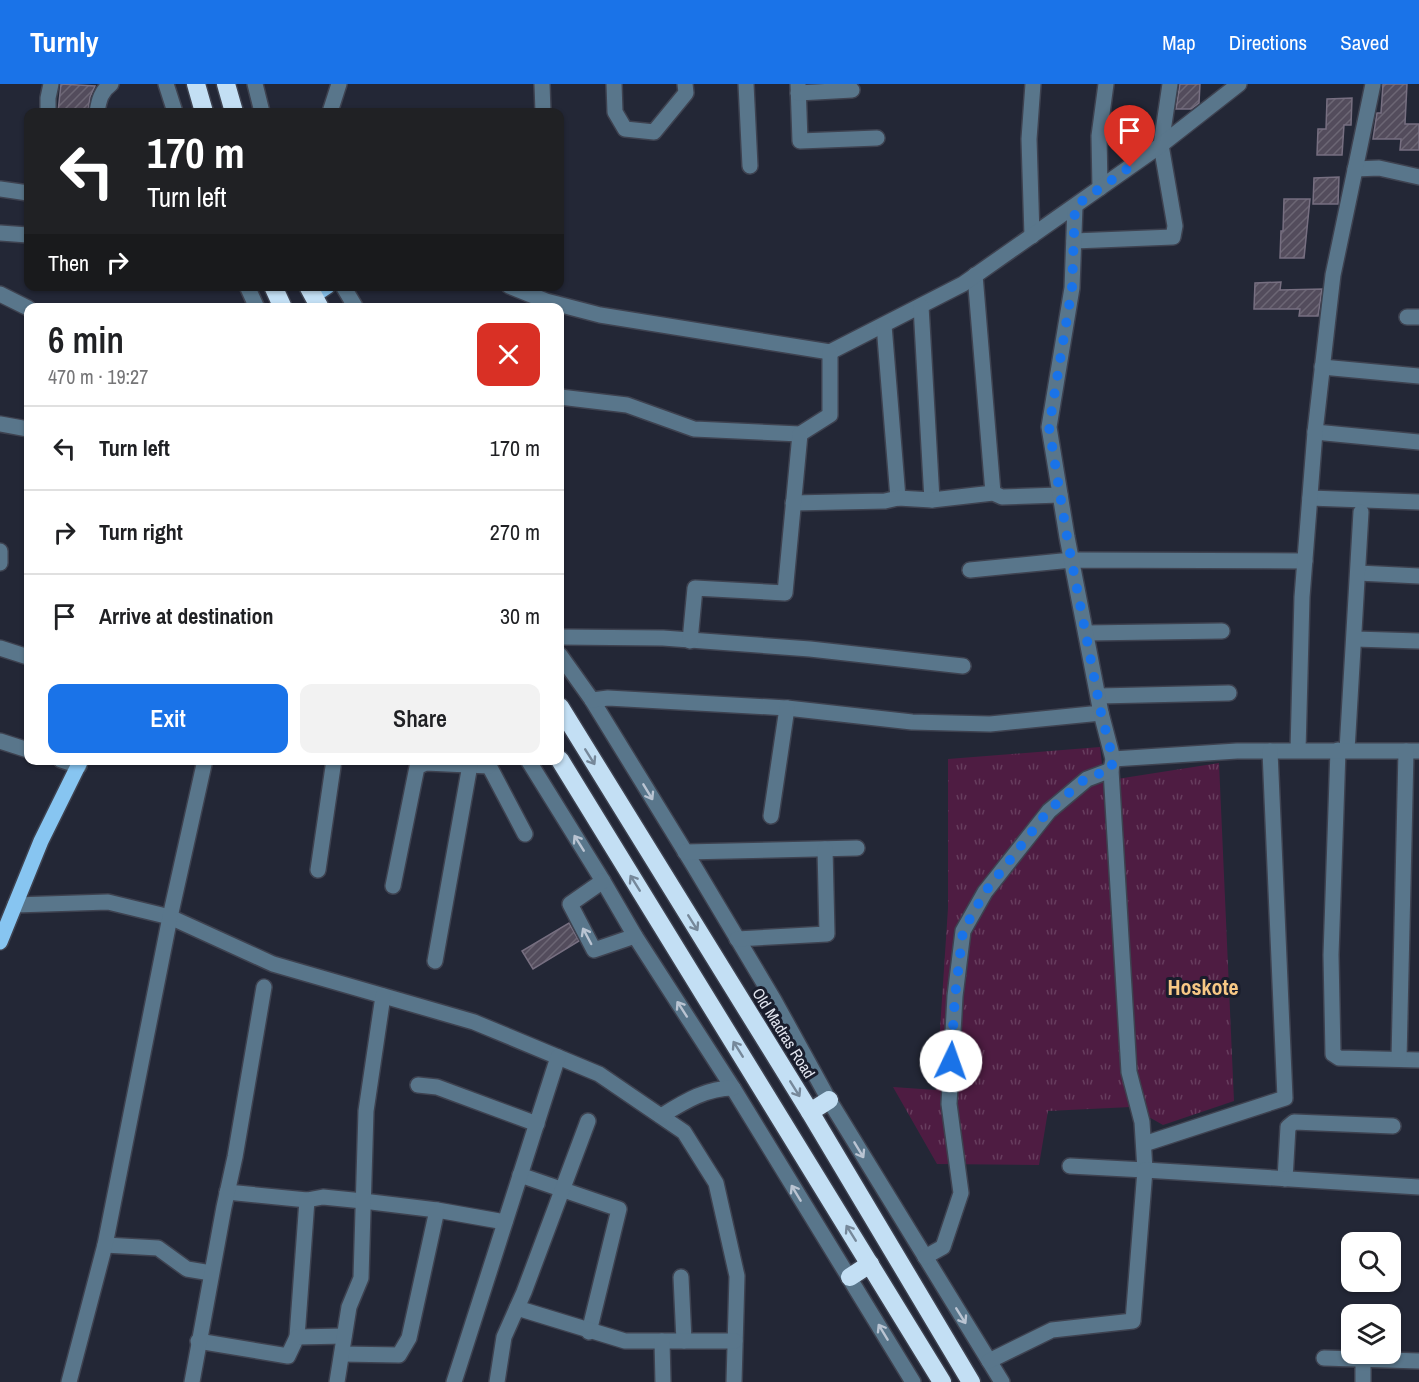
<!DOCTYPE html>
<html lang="en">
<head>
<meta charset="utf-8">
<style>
  body { margin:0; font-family:"Archivo Narrow",sans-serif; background:#f2f2f2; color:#202124; height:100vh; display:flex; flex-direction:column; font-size:22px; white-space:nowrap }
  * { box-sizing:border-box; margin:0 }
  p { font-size:20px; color:#757577 }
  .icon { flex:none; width:33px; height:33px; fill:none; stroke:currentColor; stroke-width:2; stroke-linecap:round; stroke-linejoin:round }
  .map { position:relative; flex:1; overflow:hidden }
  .side { position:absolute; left:24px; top:219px; width:540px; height:462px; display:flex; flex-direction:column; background:#fff; border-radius:12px; box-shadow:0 2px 4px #0004 }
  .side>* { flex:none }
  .hud { position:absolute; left:24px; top:24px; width:540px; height:183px; border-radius:12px; box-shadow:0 2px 4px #0004; background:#202124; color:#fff; overflow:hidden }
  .buttons { position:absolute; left:1341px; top:1148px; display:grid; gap:12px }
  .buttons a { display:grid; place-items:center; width:60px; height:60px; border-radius:12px; background:#fff; box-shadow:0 2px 4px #0004; font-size:30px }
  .pin { position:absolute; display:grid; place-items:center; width:51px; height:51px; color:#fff; margin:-62px -26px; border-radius:50% 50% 50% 0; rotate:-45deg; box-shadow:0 0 6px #0007 }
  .pin .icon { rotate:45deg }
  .me { position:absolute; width:66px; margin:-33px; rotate:3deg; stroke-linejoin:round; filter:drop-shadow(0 0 4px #0008) }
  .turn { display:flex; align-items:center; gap:21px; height:126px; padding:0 24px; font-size:27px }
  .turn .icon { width:78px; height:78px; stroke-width:2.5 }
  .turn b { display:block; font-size:42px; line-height:51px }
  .then { display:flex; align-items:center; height:57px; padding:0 24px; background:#0003; gap:12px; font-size:22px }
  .round { display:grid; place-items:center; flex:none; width:63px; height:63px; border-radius:12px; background:#f2f2f2 }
  .overview { display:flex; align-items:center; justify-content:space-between; height:102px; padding:0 24px }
  h1 { font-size:36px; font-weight:600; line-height:45px }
  .primary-button { display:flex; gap:12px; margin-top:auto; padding:12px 24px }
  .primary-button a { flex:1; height:69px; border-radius:12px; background:#1a73e8; color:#fff; font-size:24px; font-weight:600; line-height:69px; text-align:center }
  .primary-button a+a { background:#f2f2f2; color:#202124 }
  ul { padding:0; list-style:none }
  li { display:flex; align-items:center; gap:18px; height:84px; padding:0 24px; border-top:2px solid #e0e0e0 }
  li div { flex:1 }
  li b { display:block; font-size:22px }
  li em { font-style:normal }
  header { display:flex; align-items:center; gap:36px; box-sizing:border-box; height:84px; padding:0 30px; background:#1a73e8; color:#fff }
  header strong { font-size:28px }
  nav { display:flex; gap:33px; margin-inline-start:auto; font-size:21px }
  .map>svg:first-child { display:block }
  .grass { fill:url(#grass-tufts) }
  .building { fill:url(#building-hatch); stroke:#776f81; stroke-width:1.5 }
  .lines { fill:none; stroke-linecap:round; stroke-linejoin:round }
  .minor-casing { stroke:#3e4250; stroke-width:18 }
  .major-casing { stroke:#3e4250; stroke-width:18 }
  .highway-casing { stroke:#3e4250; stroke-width:21 }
  .minor { stroke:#59768b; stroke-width:15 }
  .major { stroke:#87c5f1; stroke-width:15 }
  .highway { stroke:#c3dff4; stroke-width:18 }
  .oneway { stroke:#76889a }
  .oneway2 { stroke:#bac4d2 }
  .route { stroke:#1a73e8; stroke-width:10; stroke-dasharray:0 18 }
  .labels { text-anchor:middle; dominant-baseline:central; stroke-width:6; stroke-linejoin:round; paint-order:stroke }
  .street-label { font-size:16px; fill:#e3e6f0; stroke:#191d2c }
  .district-label { font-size:22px; font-weight:bold; fill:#f7c885; stroke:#191d2c }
</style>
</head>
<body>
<header>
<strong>Turnly</strong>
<nav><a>Map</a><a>Directions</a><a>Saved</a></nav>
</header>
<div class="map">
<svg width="1419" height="1298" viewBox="0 0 1419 1298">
  <defs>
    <pattern id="grass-tufts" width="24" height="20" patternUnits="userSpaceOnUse" patternTransform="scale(1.5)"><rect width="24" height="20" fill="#4e1c42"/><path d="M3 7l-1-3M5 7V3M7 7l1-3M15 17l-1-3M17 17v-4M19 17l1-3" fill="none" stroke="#673d5e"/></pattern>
    <pattern id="building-hatch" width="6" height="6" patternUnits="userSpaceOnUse" patternTransform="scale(1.5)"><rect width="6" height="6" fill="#534c5c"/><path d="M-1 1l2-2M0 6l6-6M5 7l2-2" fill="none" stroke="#6c6674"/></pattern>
  </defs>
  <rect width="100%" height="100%" fill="#232736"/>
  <!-- grass -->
  <path class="grass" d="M 1100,663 L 1104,697 L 1219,679 L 1234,1017 L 1163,1041 L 1131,1023 L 1048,1027 L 1039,1081 L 937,1080 L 893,1003 L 936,1006 L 948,824 L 948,675 Z"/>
  <!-- building -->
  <g class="building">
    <path d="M 61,0 L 95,2 L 90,13 L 88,28 L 58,28 Z"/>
    <path d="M 1180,0 L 1200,0 L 1199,19 L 1191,25 L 1176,25 Z"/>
    <path d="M 1383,0 L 1407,0 L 1405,40 L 1419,40 L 1419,66 L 1400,66 L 1401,55 L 1373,55 L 1377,29 L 1381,29 Z"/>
    <path d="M 1352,14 L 1351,41 L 1344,41 L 1342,71 L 1317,71 L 1318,45 L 1326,45 L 1327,15 Z"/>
    <path d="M 1339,93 L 1338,120 L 1313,120 L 1314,94 Z"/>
    <path d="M 1284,115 L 1310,115 L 1304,174 L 1280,174 L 1281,147 L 1283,147 Z"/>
    <path d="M 1281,198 L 1280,206 L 1322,205 L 1318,232 L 1299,232 L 1300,225 L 1254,225 L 1255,199 Z"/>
    <path d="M 569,839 L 579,857 L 533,885 L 522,867 Z"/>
  </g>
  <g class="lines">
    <!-- minor casing -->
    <g class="minor-casing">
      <g id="minor">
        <path d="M 166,0 L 175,28"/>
        <path d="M 255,0 L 262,28"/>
        <path d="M 542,0 L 543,28"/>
        <path d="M 614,0 L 615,28 L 625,45 L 654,48 L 686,9 L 685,0"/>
        <path d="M 746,0 L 750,82"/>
        <path d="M 798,0 L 800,57 L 877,54"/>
        <path d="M 798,9 L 852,6"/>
        <path d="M 48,28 L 48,14 L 51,0"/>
        <path d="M 97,28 C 99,16 101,7 111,0"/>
        <path d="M 330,28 L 339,0"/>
        <path d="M 1355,85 L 1379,84 L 1419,93"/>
        <path d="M 1100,104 L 1099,52 L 1106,0"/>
        <path d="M 0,105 L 28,109"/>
        <path d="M 0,149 L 28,151"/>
        <path d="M 1032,152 L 1029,55 L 1033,0"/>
        <path d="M 1074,157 L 1173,153 L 1175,142 L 1161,61 L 1170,0"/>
        <path d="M 975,191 L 993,409"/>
        <path d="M 247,202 L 257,224"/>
        <path d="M 343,202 L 356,224"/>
        <path d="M 509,202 L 546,217 L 600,231 L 830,268 L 963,200 L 1161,61 L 1239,0"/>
        <path d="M 0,210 L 28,224"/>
        <path d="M 921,222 L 932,416"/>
        <path d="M 1407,233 L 1419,233"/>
        <path d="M 884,241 L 898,414"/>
        <path d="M 1322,283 L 1419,292"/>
        <path d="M 560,313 L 627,321 L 694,345 L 800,350 L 830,331 L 830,268"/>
        <path d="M 0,340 L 28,345"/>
        <path d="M 1315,348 L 1419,358"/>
        <path d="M 1310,414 L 1419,418"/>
        <path d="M 793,419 L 885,417 L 898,414 L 932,416 L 993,409 L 1002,413 L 1060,411"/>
        <path d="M 0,467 L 0,479"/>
        <path d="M 970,486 L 1072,476 L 1305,477"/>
        <path d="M 1358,489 L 1419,492"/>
        <path d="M 1086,549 L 1222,547"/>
        <path d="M 560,553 L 663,554 L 810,565 L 963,582"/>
        <path d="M 1355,555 L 1419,557"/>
        <path d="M 690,557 L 695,504 L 785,509 L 800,350"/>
        <path d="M 0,564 L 28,573"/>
        <path d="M 560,571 L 592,616 L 694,782 L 774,916 L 829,1016 L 1002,1298"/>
        <path d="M 1099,612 L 1229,609"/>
        <path d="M 592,616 L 608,614 L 787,624 L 912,638 L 990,640 L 1101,629 L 1067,453 L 1049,343 L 1072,204 L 1075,122"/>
        <path d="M 0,657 L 28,666"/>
        <path d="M 1298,666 L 1302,513 L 1315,348 L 1328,234 L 1333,191 L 1373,0"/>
        <path d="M 1338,666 L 1331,871 L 1333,970 L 1339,974 L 1419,976"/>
        <path d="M 1347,666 L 1361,428"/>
        <path d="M 1113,675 L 1237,667 L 1419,667"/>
        <path d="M 61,676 L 79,682"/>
        <path d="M 486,676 L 525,750"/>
        <path d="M 528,676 L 603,797 L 635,852 L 733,1004 L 913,1298"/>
        <path d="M 771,732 L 787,624"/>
        <path d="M 685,768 L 857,764"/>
        <path d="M 318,786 L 334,676"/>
        <path d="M 603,797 L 570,820 L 594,866 L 635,852"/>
        <path d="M 393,802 L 417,683 L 426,679 L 489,682"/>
        <path d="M 15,821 L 108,818 L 170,833 L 273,880 L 474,938 L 599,990 L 684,1048 L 716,1099 L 737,1192 L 734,1298"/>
        <path d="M 737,855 L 827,850 L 825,765"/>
        <path d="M 435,877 L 470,681"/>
        <path d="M 1399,975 L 1406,667"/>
        <path d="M 418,1001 L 437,1003 L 537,1040"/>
        <path d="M 661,1032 C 684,1018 706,1004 733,1004"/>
        <path d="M 1144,1060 L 1285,1014 L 1270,667"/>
        <path d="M 1070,1082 L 1145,1086 L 1142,1038 L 1129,988 L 1111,686 L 1113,675 L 1101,629"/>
        <path d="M 520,1091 L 619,1125 L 589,1248"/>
        <path d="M 1285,1095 L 1288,1043 L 1294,1038 L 1393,1042"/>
        <path d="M 227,1108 L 307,1116 L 323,1113 L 363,1117 L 437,1126 L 505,1138"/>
        <path d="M 105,1161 L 158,1164 L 187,1185 L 211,1189"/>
        <path d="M 925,1173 L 943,1163 L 961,1109 L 949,1020 L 955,912 L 963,847 L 985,808 L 1049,727 L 1087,695 L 1111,686"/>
        <path d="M 681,1193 L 684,1257"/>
        <path d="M 517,1224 L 625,1257 L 735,1257"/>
        <path d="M 297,1253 L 307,1116"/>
        <path d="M 198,1257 L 288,1272 L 297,1253 L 344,1252"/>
        <path d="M 662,1257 L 663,1298"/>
        <path d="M 342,1270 L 399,1271 L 409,1254 L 437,1126"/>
        <path d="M 1324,1274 L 1419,1277"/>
        <path d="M 1363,1275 L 1363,1298"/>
        <path d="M 989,1277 L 1052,1246 L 1133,1237 L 1145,1086 L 1419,1103"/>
        <path d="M 69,1298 L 105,1161 L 170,833 L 205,676"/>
        <path d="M 192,1298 L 224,1123 L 235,1073 L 264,903"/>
        <path d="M 337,1298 L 349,1223 L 361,1194 L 366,1027 L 383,912"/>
        <path d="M 454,1298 L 558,973"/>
        <path d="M 497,1298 L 504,1253 L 524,1208 L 588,1037"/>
      </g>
    </g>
    <!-- major casing -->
    <g class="major-casing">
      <g id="major">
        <path d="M 313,212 L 328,202"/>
        <path d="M 0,858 L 41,757 L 81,676"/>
      </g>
    </g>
    <!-- highway casing -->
    <g class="highway-casing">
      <g id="highway">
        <path d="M 196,0 L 204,28"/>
        <path d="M 226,0 L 234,28"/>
        <path d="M 273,202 L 283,224"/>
        <path d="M 308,202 L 320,224"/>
        <path d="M 560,623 L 810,1028 L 971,1298"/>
        <path d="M 560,676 L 942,1298"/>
        <path d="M 810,1028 L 829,1016"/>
        <path d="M 850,1193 L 870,1180"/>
      </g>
    </g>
    <!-- minor -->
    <use href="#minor" class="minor"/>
    <!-- major -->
    <use href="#major" class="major"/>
    <!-- highway -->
    <use href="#highway" class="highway"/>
  </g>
  <!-- one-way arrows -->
  <defs><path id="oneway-shaft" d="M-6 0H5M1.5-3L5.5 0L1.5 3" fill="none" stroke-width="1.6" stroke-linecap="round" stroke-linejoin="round" transform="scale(1.5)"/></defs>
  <g class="oneway">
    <use href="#oneway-shaft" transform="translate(590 673) rotate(58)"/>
    <use href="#oneway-shaft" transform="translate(635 799) rotate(-122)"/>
    <use href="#oneway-shaft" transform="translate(693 839) rotate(58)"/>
    <use href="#oneway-shaft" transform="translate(738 965) rotate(-122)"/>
    <use href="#oneway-shaft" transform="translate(795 1005) rotate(58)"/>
    <use href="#oneway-shaft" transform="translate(851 1149) rotate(-122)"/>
  </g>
  <g class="oneway2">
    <use href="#oneway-shaft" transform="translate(648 708) rotate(59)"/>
    <use href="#oneway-shaft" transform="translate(579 759) rotate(-122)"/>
    <use href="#oneway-shaft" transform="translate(587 852) rotate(-118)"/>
    <use href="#oneway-shaft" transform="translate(682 925) rotate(-123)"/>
    <use href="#oneway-shaft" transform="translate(859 1066) rotate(59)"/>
    <use href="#oneway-shaft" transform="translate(796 1109) rotate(-121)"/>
    <use href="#oneway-shaft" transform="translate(961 1232) rotate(58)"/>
    <use href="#oneway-shaft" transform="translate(883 1248) rotate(-121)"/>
  </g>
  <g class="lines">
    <!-- route -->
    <path class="route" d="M 951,977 L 955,912 L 963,847 L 985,808 L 1048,727 L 1086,694 L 1111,686 L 1113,675 L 1101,629 L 1067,453 L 1049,343 L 1072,204 L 1075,122 L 1130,83"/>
  </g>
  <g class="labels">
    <!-- street labels -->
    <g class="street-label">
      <text transform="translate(784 949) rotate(58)">Old Madras Road</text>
    </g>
    <!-- district labels -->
    <g class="district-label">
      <text x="1203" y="903">Hoskote</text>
    </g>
  </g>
</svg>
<div class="buttons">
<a><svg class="icon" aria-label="search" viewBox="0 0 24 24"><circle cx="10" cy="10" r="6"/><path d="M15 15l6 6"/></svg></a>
<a><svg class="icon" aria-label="layers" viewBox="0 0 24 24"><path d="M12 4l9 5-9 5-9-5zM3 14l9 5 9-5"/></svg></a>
</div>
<div class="pin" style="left:1130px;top:83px;background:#d93025"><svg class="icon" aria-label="arrive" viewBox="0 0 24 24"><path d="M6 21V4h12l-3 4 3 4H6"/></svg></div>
<svg class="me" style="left:951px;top:977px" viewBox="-20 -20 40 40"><circle r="19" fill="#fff"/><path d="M0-13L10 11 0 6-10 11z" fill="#1a73e8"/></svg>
<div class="hud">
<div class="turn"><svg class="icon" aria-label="left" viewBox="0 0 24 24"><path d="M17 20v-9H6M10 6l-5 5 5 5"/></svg><div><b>170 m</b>Turn left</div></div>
<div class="then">Then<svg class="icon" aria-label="right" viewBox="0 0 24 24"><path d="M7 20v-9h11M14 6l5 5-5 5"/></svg></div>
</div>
<section class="side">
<div class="overview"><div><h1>6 min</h1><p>470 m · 19:27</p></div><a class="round" style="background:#d93025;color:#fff"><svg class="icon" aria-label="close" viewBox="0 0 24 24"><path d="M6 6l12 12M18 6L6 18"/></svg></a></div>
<ul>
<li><svg class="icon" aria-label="left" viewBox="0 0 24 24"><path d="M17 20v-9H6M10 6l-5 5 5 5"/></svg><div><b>Turn left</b></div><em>170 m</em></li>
<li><svg class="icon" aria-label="right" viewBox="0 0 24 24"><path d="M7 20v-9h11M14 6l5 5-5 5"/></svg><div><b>Turn right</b></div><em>270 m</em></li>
<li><svg class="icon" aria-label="arrive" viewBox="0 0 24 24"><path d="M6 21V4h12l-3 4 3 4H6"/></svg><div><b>Arrive at destination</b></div><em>30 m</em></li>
</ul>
<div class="primary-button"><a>Exit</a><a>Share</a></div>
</section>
</div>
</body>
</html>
